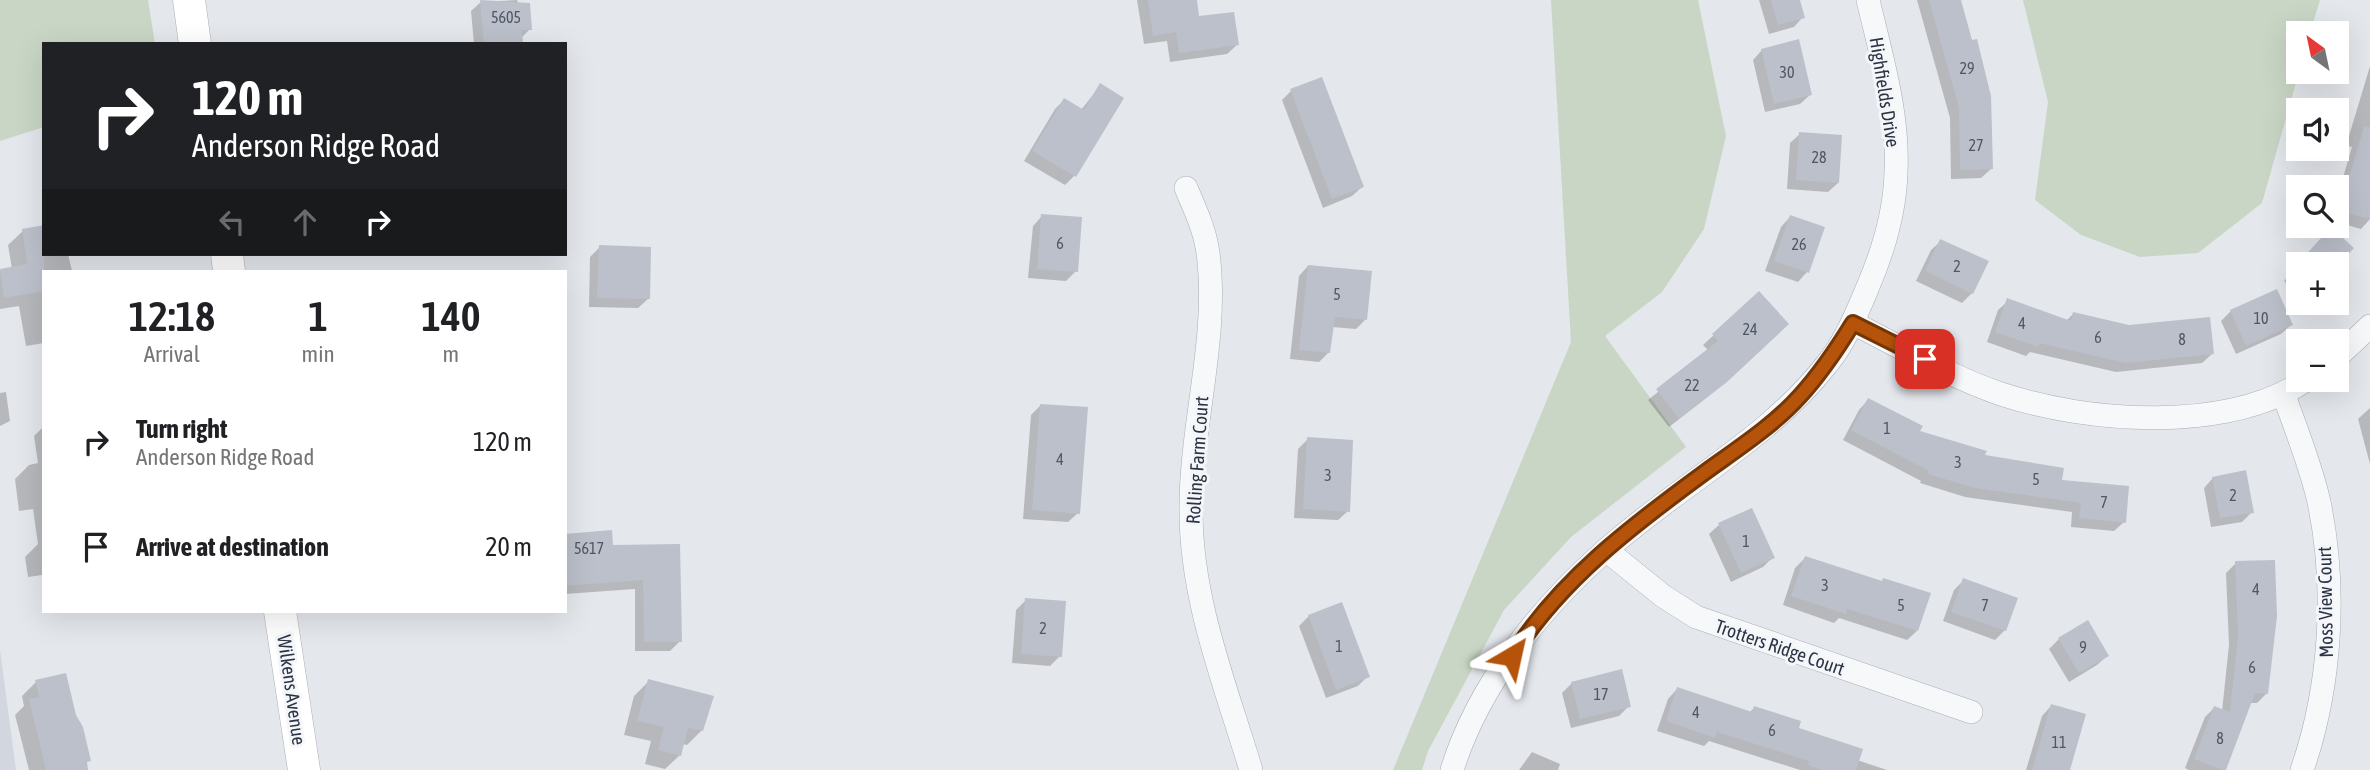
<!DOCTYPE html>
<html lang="en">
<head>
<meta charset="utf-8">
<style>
  body { margin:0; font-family:"Asap Condensed",sans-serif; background:#f6f6f6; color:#202124; height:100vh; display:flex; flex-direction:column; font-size:26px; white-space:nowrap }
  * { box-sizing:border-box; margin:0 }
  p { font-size:23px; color:#757577 }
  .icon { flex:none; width:38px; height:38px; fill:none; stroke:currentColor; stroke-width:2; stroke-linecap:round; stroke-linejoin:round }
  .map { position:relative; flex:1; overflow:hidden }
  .side { position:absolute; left:42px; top:270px; width:525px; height:343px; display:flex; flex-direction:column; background:#fff; border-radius:0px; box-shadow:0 7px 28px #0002 }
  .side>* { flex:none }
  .hud { position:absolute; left:42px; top:42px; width:525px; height:214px; border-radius:0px; box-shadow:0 7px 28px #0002; background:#202124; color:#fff; overflow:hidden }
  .needle { width:46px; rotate:327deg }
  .controls { position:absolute; left:2286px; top:21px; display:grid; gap:14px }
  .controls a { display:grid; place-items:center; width:63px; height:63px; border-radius:0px; background:#fff; box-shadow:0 7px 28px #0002; font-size:35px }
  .pin { position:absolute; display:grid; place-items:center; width:60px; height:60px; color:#fff; margin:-30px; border-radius:14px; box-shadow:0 4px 10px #0006 }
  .me { position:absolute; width:77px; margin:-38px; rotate:36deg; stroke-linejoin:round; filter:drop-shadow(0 0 5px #0008) }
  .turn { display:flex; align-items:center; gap:24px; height:147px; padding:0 35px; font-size:32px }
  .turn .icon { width:91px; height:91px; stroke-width:2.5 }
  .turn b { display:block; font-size:49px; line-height:60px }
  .lanes { display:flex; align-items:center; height:66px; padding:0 35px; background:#0003; justify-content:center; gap:35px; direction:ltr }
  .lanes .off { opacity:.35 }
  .eta { display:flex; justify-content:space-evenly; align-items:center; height:119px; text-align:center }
  .eta b { font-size:42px; font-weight:600; line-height:49px }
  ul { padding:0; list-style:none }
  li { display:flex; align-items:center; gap:21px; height:105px; padding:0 35px }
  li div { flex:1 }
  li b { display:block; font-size:26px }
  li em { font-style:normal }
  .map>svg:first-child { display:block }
  .built { fill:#d2d6de }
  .green { fill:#c9d6c5 }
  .shadow { fill:#0003 }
  .building { fill:#bbc0ca }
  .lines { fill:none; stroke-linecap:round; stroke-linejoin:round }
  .street-casing { stroke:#a9aeb7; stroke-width:24 }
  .secondary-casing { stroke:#a9aeb7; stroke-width:33 }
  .street { stroke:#f7f8fa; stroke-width:23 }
  .secondary { stroke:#fff; stroke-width:32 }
  .route-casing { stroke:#753606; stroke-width:18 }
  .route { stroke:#b45309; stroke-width:12 }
  .labels { text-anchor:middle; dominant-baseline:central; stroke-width:6; stroke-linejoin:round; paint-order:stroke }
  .number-label { font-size:16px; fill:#4f5766 }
  .street-label { font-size:19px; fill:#2b3445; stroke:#f4f6f9 }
</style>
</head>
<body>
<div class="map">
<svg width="2370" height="770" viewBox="0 0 2370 770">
  <rect width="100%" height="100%" fill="#e4e7ec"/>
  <!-- built -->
  <path class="built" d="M 0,650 L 16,770 L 0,770 Z"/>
  <!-- green -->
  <g class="green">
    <path d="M 0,0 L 148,0 L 155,44 L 44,44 L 44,127 L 0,141 Z"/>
    <path d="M 1551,0 L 1698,0 L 1726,136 L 1704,229 L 1662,292 L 1605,336 L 1686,447 L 1571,537 L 1504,610 L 1428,751 L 1422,770 L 1393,770 L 1571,342 Z"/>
    <path d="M 2023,0 L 2320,0 L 2310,33 L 2298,33 L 2299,72 L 2262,203 L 2198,253 L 2140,257 L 2081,235 L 2035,200 L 2048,102 Z"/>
  </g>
  <!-- shadow -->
  <g class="shadow">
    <path d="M 517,0 L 530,29 L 521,38 L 521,44 L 474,44 L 471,11 L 481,2 Z"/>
    <path d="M 1137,0 L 1195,0 L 1198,18 L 1237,45 L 1227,54 L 1170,62 L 1167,41 L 1144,44 Z"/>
    <path d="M 1759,0 L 1799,0 L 1803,17 L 1794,27 L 1769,34 Z"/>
    <path d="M 1917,0 L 1959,0 L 1970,43 L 1991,169 L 1981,178 L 1951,179 L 1950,118 Z"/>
    <path d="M 1762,50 L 1810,95 L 1800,104 L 1765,112 L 1753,60 Z"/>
    <path d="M 2370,66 L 2370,219 L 2361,229 L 2336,222 L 2336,201 L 2352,147 L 2346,146 Z"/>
    <path d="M 1100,86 L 1074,176 L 1065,185 L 1024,161 L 1055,109 L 1064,100 L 1081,110 Z"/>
    <path d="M 1291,91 L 1362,187 L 1352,196 L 1323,208 L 1282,100 Z"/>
    <path d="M 1800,134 L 1838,183 L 1828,192 L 1787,189 L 1790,143 Z"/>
    <path d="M 1042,216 L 1076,271 L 1066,281 L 1028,278 L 1033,226 Z"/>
    <path d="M 1790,217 L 1807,272 L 1798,282 L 1765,271 L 1781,227 Z"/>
    <path d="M 23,231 L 44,254 L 68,254 L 72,271 L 44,271 L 44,343 L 26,346 L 19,306 L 0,309 L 0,271 L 12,269 L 8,245 Z"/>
    <path d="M 1941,241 L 1972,293 L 1962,303 L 1916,281 L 1931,250 Z"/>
    <path d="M 600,247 L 648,299 L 638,308 L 589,307 L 590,257 Z"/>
    <path d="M 2298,265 L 2298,293 L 2284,281 Z"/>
    <path d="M 1308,266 L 1365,320 L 1356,329 L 1332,327 L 1329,352 L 1319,362 L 1290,359 L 1299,276 Z"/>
    <path d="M 1759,294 L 1715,391 L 1669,427 L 1648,400 L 1709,351 L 1703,345 Z"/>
    <path d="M 2008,301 L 2066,321 L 2073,314 L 2129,327 L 2212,354 L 2202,363 L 2116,372 L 2030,352 L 2026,356 L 1987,342 L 1998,310 Z"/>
    <path d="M 2231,311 L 2291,325 L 2281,334 L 2236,354 L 2221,321 Z"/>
    <path d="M 6,392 L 10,421 L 0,426 L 0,393 Z"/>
    <path d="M 1868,400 L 1918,432 L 2060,481 L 2124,522 L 2114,531 L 2071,527 L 2072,512 L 1965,497 L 1920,483 L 1921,481 L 1843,440 L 1859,410 Z"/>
    <path d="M 1040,406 L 1078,513 L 1068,522 L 1023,519 L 1031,415 Z"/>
    <path d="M 2370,408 L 2370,464 L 2358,419 Z"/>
    <path d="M 44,426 L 44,580 L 43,580 L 42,575 L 28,577 L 25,557 L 38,544 L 33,509 L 19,511 L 15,479 L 29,465 L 38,463 L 34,436 Z"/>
    <path d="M 1308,439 L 1348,511 L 1338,520 L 1294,518 L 1298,449 Z"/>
    <path d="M 2213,478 L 2252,512 L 2242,522 L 2211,527 L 2204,488 Z"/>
    <path d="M 1719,525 L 1772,558 L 1763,567 L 1731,582 L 1709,534 Z"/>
    <path d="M 565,536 L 611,547 L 679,546 L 680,641 L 670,651 L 635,651 L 635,589 L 565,594 Z"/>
    <path d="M 1805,558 L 1917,631 L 1907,640 L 1839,618 L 1834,623 L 1783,605 L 1795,568 Z"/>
    <path d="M 2236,563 L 2266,694 L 2257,703 L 2250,703 L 2224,770 L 2189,770 L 2185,768 L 2205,717 L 2214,708 L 2222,711 L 2229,645 L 2226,573 Z"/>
    <path d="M 1964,580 L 2005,630 L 1995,640 L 1943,621 L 1954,590 Z"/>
    <path d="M 1026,600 L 1060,656 L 1050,666 L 1012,663 L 1016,610 Z"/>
    <path d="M 1309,616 L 1368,676 L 1358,686 L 1326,698 L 1299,626 Z"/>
    <path d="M 2059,639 L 2107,656 L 2097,665 L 2069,682 L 2049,649 Z"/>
    <path d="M 649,681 L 702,730 L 687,745 L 683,744 L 680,755 L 665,769 L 645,764 L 651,741 L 624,735 L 634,696 Z"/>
    <path d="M 36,682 L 89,760 L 85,764 L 87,770 L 29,770 L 15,715 L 24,706 L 22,696 Z"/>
    <path d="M 1572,683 L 1629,706 L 1619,716 L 1571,728 L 1562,693 Z"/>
    <path d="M 1677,689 L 1749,713 L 1754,708 L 1857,760 L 1887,770 L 1800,770 L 1709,741 L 1704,746 L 1657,731 L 1668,699 Z"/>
    <path d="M 2051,706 L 2068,770 L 2026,770 L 2042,716 Z"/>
    <path d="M 1532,752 L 1560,764 L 1558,770 L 1519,770 Z"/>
  </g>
  <!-- building -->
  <g class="building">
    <path d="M 480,0 L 530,3 L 532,30 L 522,30 L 523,44 L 484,44 Z"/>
    <path d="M 1148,0 L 1197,0 L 1199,16 L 1234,12 L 1239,45 L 1179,53 L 1176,32 L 1153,36 Z"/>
    <path d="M 1771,0 L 1800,0 L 1805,18 L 1778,25 Z"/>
    <path d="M 1929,0 L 1961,0 L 1972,40 L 1977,39 L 1991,96 L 1993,169 L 1960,170 L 1959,108 Z"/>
    <path d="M 1799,39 L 1812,95 L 1774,104 L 1761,49 Z"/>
    <path d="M 1322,77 L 1364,187 L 1332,199 L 1290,89 Z"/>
    <path d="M 1100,83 L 1124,98 L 1076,177 L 1032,151 L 1064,98 L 1084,110 Z"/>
    <path d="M 2364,126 L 2370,127 L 2370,219 L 2339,211 Z"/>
    <path d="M 1799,132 L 1842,135 L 1839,183 L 1796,180 Z"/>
    <path d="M 1041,214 L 1082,217 L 1078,272 L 1037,269 Z"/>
    <path d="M 1790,215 L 1825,227 L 1809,273 L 1774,261 Z"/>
    <path d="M 44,225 L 44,291 L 4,298 L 0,269 L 27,264 L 22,229 Z"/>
    <path d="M 2331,227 L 2354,248 L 2336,268 L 2336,264 L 2298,264 L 2298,275 L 2292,270 Z"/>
    <path d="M 1940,239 L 1989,261 L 1973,294 L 1925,271 Z"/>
    <path d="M 599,245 L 651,247 L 650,299 L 597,298 Z"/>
    <path d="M 1308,265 L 1372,271 L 1367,320 L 1335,317 L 1330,353 L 1299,350 Z"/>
    <path d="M 2277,289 L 2293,325 L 2246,346 L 2230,310 Z"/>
    <path d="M 1759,291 L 1789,324 L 1727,382 L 1679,419 L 1656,389 L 1718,341 L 1712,334 Z"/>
    <path d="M 2007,298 L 2071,321 L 2073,312 L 2129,325 L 2210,317 L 2214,354 L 2126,363 L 2039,343 L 2038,347 L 1995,332 Z"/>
    <path d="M 1868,398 L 1923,426 L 1920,431 L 1987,451 L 1985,455 L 2064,468 L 2062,480 L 2129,486 L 2126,523 L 2079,518 L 2081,503 L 1975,488 L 1928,474 L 1929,471 L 1851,430 Z"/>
    <path d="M 1040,404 L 1088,407 L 1080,514 L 1032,510 Z"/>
    <path d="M 1307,437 L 1353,440 L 1350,512 L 1303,509 Z"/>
    <path d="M 2246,470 L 2254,513 L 2220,518 L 2212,477 Z"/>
    <path d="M 1752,508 L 1775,558 L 1741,573 L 1718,523 Z"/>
    <path d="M 612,530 L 613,545 L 680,544 L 682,642 L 644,642 L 643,580 L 565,586 L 565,534 Z"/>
    <path d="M 1805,556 L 1882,581 L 1883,578 L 1931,593 L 1918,631 L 1847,609 L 1846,614 L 1791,596 Z"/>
    <path d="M 2275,560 L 2277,616 L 2268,694 L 2255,693 L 2226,770 L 2223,770 L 2194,759 L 2214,706 L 2230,712 L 2238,635 L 2235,561 Z"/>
    <path d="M 1963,578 L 2018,598 L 2006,631 L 1951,612 Z"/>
    <path d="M 1025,598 L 1066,601 L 1062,657 L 1021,654 Z"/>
    <path d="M 1342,602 L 1370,677 L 1336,690 L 1308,615 Z"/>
    <path d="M 2088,620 L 2109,656 L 2079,673 L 2058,638 Z"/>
    <path d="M 1622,669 L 1631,707 L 1580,719 L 1571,682 Z"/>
    <path d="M 66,673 L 76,715 L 83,727 L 91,761 L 87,762 L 88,770 L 46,770 L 29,699 L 39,697 L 35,680 Z"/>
    <path d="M 648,679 L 714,696 L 703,731 L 688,728 L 681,756 L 658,750 L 664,727 L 637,721 Z"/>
    <path d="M 1677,687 L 1752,712 L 1754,706 L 1801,721 L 1799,728 L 1863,749 L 1856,770 L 1822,770 L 1808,765 L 1809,761 L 1717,732 L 1715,738 L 1666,721 Z"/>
    <path d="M 2051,704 L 2086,714 L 2070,770 L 2032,770 Z"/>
  </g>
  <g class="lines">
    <!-- street casing -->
    <g class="street-casing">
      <g id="street">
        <path d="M 1186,188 C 1195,209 1205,230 1208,253 C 1219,337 1191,423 1191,507 C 1190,598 1225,684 1251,770"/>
        <path d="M 1853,323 C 1901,347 1950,377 2001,394 C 2088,423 2228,433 2306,380"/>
        <path d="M 2336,358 L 2370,326"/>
        <path d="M 2284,395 C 2296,430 2311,466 2319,502 C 2337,589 2331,686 2302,770"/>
        <path d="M 1606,550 L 1663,596 L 1696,617 L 1971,712"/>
        <path d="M 1452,770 C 1478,686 1540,608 1605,551 C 1677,486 1767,441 1827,364 C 1845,342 1856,315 1867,289 C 1883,252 1895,213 1896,172 C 1899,115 1881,55 1868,0"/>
      </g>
    </g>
    <!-- secondary casing -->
    <g class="secondary-casing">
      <g id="secondary">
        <path d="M 189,0 L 195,44"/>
        <path d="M 227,254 L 229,271"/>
        <path d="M 280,611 L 304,770"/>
      </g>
    </g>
    <!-- street -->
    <use href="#street" class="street"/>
    <!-- secondary -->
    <use href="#secondary" class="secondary"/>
  </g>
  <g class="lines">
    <!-- route casing -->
    <g class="route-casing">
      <path id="route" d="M 1512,656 C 1560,580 1633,525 1704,473 C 1737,449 1773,426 1800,396 C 1821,373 1837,349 1853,323 L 1925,359"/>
    </g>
    <!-- route -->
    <use href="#route" class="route"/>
  </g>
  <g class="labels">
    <!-- number labels -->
    <g class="number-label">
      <text x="506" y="17">5605</text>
      <text x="1967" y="68">29</text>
      <text x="1787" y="72">30</text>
      <text x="1976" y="145">27</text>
      <text x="1819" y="157">28</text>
      <text x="1060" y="243">6</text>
      <text x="1799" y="244">26</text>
      <text x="1957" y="266">2</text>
      <text x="1337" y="294">5</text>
      <text x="2261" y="318">10</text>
      <text x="2022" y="323">4</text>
      <text x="1750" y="329">24</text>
      <text x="2098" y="337">6</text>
      <text x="2182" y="339">8</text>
      <text x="1692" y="385">22</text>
      <text x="1887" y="428">1</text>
      <text x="1060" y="459">4</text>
      <text x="1958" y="462">3</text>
      <text x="1328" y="475">3</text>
      <text x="2036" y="479">5</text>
      <text x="2233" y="495">2</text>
      <text x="2104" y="502">7</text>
      <text x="1746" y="541">1</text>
      <text x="589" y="548">5617</text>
      <text x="1825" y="585">3</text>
      <text x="2256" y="589">4</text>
      <text x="1901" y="605">5</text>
      <text x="1985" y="605">7</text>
      <text x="1043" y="628">2</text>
      <text x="1339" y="646">1</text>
      <text x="2083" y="647">9</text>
      <text x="2252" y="667">6</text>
      <text x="1601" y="694">17</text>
      <text x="1696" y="712">4</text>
      <text x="1772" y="730">6</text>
      <text x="2220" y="738">8</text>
      <text x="2059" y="742">11</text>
    </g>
    <!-- street labels -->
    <g class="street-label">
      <text transform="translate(1885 92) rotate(81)">Highfields Drive</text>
      <text transform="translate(1197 460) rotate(-86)">Rolling Farm Court</text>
      <text transform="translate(2325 602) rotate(-91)">Moss View Court</text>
      <text transform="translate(1780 647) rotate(19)">Trotters Ridge Court</text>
      <text transform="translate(292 690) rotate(82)">Wilkens Avenue</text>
    </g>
  </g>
</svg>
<div class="controls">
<a><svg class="needle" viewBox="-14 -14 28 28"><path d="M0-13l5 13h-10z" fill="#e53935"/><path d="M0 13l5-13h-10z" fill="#757577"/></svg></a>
<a><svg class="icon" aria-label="sound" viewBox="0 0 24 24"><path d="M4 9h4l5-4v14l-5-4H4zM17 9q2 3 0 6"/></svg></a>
<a><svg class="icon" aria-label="search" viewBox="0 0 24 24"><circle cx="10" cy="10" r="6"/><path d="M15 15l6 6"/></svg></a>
<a>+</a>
<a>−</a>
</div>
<div class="pin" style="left:1925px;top:359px;background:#d93025"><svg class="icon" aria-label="arrive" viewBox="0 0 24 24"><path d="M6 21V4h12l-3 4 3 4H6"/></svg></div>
<svg class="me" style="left:1512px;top:656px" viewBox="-20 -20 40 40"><path d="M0-17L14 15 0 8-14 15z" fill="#b45309" stroke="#fff" stroke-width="4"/></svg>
<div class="hud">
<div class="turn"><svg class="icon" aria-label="right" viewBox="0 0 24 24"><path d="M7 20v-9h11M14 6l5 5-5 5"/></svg><div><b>120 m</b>Anderson Ridge Road</div></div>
<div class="lanes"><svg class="icon off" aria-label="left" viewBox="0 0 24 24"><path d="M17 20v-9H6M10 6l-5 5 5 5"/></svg><svg class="icon off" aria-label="ahead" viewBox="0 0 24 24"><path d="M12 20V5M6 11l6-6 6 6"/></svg><svg class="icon" aria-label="right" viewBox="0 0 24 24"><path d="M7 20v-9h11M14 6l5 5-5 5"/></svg></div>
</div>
<section class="side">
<div class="eta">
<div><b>12:18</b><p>Arrival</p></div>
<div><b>1</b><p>min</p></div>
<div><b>140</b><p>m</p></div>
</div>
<ul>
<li><svg class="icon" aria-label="right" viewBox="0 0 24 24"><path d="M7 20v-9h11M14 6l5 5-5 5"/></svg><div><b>Turn right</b><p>Anderson Ridge Road</p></div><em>120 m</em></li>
<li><svg class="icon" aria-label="arrive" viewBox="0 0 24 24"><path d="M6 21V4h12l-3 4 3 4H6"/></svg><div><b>Arrive at destination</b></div><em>20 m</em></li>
</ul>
</section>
</div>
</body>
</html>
